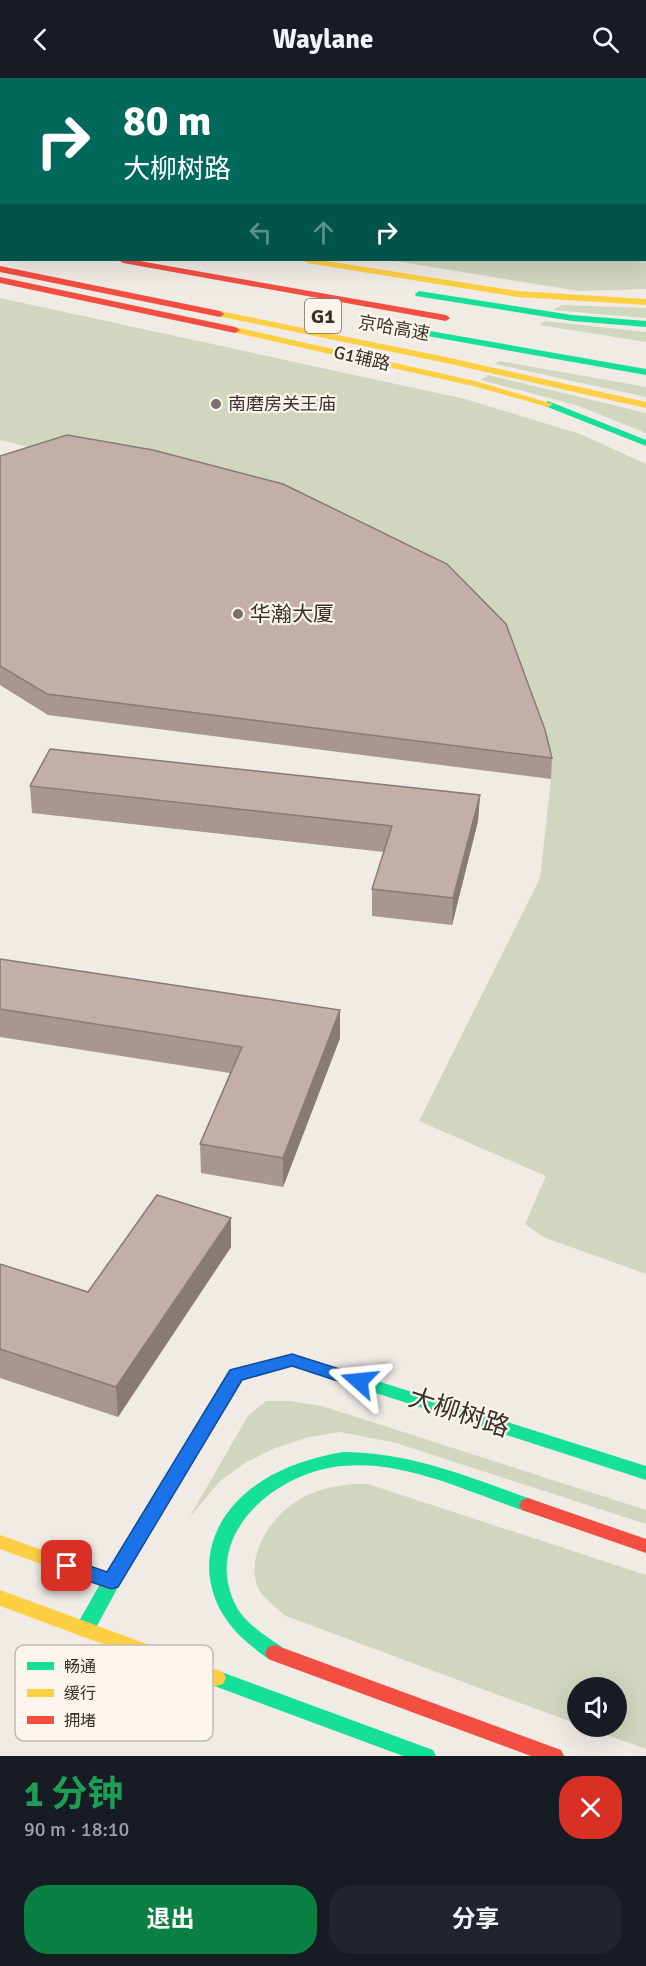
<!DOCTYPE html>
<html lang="zh">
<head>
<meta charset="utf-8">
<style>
  body { margin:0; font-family:Signika,"Noto Sans SC",sans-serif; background:#20242c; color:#f1f3f6; height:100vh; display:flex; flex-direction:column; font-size:22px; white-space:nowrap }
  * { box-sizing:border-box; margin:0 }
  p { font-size:20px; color:#9ea1a6 }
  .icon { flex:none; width:33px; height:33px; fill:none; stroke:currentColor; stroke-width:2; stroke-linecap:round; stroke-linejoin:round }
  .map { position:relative; height:1678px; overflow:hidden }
  .panel { display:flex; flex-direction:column; background:#171b24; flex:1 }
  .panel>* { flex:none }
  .guide { position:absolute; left:0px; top:0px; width:646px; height:183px; box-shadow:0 6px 24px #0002; background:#00695c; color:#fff; overflow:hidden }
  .fabs { position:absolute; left:567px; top:1599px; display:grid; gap:12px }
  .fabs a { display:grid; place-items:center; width:60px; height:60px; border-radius:50%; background:#171b24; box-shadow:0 6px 24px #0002; font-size:30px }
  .pin { position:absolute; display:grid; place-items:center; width:51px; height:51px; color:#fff; margin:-26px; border-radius:12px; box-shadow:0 3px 9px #0006 }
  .me { position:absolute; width:66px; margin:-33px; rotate:288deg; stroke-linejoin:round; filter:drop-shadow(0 0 4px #0008) }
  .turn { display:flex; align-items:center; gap:21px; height:126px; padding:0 24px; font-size:27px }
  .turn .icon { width:78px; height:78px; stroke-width:2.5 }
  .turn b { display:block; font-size:42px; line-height:51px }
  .lanes { display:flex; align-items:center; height:57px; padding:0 24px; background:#0003; justify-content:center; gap:30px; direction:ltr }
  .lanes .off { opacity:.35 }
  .round { display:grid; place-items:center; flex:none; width:63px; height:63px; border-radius:24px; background:#20242c }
  .head { display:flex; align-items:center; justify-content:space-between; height:102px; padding:0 24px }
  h1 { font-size:36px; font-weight:700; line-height:45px; color:#1e9e55 }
  .primary-button { display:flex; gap:12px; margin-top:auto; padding:12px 24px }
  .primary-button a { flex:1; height:69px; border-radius:24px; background:#0b8043; color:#fff; font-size:24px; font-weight:700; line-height:69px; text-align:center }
  .primary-button a+a { background:#20242c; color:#f1f3f6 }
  header { display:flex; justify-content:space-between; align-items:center; height:78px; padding:0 24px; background:#171b24; font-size:27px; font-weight:700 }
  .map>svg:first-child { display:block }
  .green { fill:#d1d6bf }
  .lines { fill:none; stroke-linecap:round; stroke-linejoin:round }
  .path { stroke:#c2bbb6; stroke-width:2; stroke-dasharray:1.5 1.5; stroke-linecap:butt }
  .lane { fill:#c9c3be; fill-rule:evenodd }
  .fast { fill:#16e098; fill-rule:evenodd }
  .slow { fill:#ffcf43; fill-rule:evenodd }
  .jam { fill:#f24e42; fill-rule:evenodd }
  .wall { fill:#a89690 }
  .shaded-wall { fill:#887a75 }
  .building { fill:#c3afa7; stroke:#887a75; stroke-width:1.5 }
  .route { fill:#1a73e8; stroke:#114b97; stroke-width:1.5 }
  .poi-dot { fill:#7a716c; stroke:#fbf5ee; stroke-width:2 }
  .labels { text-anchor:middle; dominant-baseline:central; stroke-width:4.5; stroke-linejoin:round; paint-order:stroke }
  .far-street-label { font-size:18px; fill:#3b302b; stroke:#fbf5ee }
  .far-poi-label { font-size:18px; fill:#3b302b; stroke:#fbf5ee; text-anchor:start }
  .shield { fill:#fbf5ee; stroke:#756b66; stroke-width:1.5 }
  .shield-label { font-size:20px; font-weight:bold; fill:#3b302b }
  .poi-label { font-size:21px; fill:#3b302b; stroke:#fbf5ee; text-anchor:start }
  .near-street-label { font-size:26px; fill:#3b302b; stroke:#fbf5ee }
  .key { fill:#fbf5ee; stroke:#c1bab4; stroke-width:1.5 }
  .key-label { font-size:16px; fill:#3b302b }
</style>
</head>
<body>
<header><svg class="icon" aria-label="back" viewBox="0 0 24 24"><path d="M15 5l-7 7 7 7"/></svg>Waylane<svg class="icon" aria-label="search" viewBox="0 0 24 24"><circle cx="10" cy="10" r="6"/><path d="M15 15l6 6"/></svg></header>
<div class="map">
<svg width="646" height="1678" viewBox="0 0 646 1678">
  <rect width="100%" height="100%" fill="#f0ebe5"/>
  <!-- green -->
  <g class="green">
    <path d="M 0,0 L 646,0 L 646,211 L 579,213 L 389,182 L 645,182 L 645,2 L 2,2 L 1,117 Z"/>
    <path d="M 0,220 L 465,321 L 580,356 L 646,386 L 646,1196 L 543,1159 L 525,1146 L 546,1098 L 419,1043 L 540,800 L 551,701 L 37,371 L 0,362 Z"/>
    <path d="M 562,227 L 646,230 L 646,240 L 554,232 Z"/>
    <path d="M 544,243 L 646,254 L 646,264 L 540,247 Z"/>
    <path d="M 499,283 L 646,309 L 646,319 L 495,286 Z"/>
    <path d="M 488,297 L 646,335 L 646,355 L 576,327 L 481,302 Z"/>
    <path d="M 266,1323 L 290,1323 L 322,1328 L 646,1432 L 646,1446 L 396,1365 L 340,1354 L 309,1359 L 275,1370 L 245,1385 L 220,1403 L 189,1440 L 248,1338 Z"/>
    <path d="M 354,1406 L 368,1406 L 646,1497 L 646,1671 L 585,1649 L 616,1648 L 616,1610 L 578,1610 L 577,1646 L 286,1538 C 278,1531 264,1521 259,1512 C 243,1479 272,1437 300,1421 C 317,1411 335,1408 354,1406 Z"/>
  </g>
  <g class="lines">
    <!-- path -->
    <g class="path">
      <path d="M 235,0 L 239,2"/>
      <path d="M 512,0 L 514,2"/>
    </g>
    <!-- lane -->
    <g class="lane">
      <rect x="0" y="58" width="2" height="4"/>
      <rect x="645" y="116" width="1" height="4"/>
    </g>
    <!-- fast -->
    <g class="fast">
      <path d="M 419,213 L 572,237 L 646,243 L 646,249 L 572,243 L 416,218 L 415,216 Z"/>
      <path d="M 413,250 L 646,291 L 646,297 L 410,255 L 410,251 Z"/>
      <path d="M 548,323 L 646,362 L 646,368 L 545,328 L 543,326 Z"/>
      <path d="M 292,1276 L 646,1388 L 646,1402 L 292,1288 L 280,1291 L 274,1289 L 272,1285 L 274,1281 Z"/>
      <path d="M 343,1374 C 411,1374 471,1400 534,1422 L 537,1427 L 534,1432 L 528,1434 C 469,1415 407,1382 343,1388 C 278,1393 201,1455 235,1526 C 244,1545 266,1558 282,1569 L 285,1575 L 282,1581 C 270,1585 263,1577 254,1570 C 191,1522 195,1446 262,1403 C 287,1387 314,1379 343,1374 Z"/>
      <path d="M 111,1496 L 118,1499 L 120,1504 L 118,1509 L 92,1557 L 85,1559 L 78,1557 L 76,1551 L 78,1545 L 104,1499 Z"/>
      <path d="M 216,1592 L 433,1672 L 436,1678 L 403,1678 L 209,1606 L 206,1600 L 209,1594 Z"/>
    </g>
    <!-- slow -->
    <g class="slow">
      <rect x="0" y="130" width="2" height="4"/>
      <rect x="0" y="145" width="2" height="5"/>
      <path d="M 303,182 L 320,182 L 518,213 L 646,221 L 646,227 L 518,219 L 307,185 Z"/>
      <path d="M 220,233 L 446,279 L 646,324 L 646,330 L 446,285 L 217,238 L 216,236 Z"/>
      <path d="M 235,249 L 475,303 L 553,326 L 548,329 L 473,308 L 232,254 L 232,250 Z"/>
      <path d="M 280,1279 L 286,1281 L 288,1285 L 286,1289 L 242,1302 L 118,1509 L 111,1512 L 0,1471 L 0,1457 L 107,1495 L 230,1293 Z"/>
      <path d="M 0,1512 L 223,1594 L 226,1600 L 223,1606 L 216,1608 L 0,1528 Z"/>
    </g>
    <!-- jam -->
    <g class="jam">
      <path d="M 119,182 L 134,182 L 446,237 L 450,240 L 446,243 L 123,185 Z"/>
      <path d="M 0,188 L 220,233 L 224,236 L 220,239 L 0,194 Z"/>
      <path d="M 0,199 L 235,249 L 240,252 L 235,255 L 0,205 Z"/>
      <path d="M 528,1420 L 646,1461 L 646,1475 L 522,1432 L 519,1427 L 522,1422 Z"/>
      <path d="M 275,1567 L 561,1672 L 564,1678 L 531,1678 L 268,1581 L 265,1575 L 268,1569 Z"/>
    </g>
  </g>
  <!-- wall -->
  <g class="wall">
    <path d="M 0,378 L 552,680 L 551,701 L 48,637 L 0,607 Z"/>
    <path d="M 30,708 L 480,717 L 478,743 L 452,847 L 372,838 L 372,811 L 384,774 L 32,735 Z"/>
    <path d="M 0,881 L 340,932 L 340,960 L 283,1109 L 201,1095 L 200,1066 L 230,995 L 0,959 Z"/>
    <path d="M 231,1169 L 118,1339 L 0,1300 L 0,1186 L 88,1214 Z"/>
  </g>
  <!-- shaded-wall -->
  <g class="shaded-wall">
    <path d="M 480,717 L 478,743 L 452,847 L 453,820 Z"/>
    <path d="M 340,932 L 340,960 L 283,1109 L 283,1080 Z"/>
    <path d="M 231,1140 L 231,1169 L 118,1339 L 116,1309 Z"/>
  </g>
  <!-- building -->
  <g class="building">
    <path d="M 67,357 L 153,372 L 283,406 L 447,486 L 506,546 L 545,652 L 552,680 L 47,616 L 0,588 L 0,378 Z"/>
    <path d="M 50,671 L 480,717 L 453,820 L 372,811 L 392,748 L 30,708 Z"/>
    <path d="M 0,881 L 340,932 L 283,1080 L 200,1066 L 242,969 L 0,931 Z"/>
    <path d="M 157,1117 L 231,1140 L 116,1309 L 0,1271 L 0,1186 L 88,1214 Z"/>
  </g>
  <!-- route -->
  <path class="route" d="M 292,1276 L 365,1299 L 367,1303 L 365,1308 L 359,1310 L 292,1288 L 242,1302 L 118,1509 L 111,1511 L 60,1493 L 57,1488 L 60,1482 L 67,1480 L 107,1494 L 230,1292 Z"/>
  <!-- markers -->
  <g class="poi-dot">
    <circle cx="216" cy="326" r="6"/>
    <circle cx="238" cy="536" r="6"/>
  </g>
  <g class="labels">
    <!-- far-street labels -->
    <g class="far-street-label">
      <text transform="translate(394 250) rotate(10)">京哈高速</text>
      <text transform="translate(362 280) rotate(13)">G1辅路</text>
    </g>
    <!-- far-poi labels -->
    <g class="far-poi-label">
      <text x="228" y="326">南磨房关王庙</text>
    </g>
    <!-- shield labels -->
    <rect class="shield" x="305" y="221" width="36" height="34" rx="4.5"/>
    <g class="shield-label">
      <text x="323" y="238">G1</text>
    </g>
    <!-- poi labels -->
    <g class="poi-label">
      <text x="250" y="536">华瀚大厦</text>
    </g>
    <!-- near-street labels -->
    <g class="near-street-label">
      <text transform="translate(459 1335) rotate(18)">大柳树路</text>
    </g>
  </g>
  <!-- legend -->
  <rect x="15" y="1567" width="198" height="96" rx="9" class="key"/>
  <rect x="27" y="1584" width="27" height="8" fill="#16e098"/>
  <rect x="27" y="1611" width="27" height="8" fill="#ffcf43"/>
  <rect x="27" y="1638" width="27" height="8" fill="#f24e42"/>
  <g class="key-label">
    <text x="64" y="1594">畅通</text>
    <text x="64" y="1621">缓行</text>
    <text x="64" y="1648">拥堵</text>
  </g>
</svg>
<div class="fabs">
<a><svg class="icon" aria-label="sound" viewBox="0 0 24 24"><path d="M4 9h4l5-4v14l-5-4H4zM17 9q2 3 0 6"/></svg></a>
</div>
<div class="pin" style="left:67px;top:1488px;background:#d93025"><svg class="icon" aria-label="arrive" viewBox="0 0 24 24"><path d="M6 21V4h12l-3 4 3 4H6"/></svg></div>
<svg class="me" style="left:359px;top:1303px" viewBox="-20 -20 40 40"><path d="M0-17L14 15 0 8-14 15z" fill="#1a73e8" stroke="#fff" stroke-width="4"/></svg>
<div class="guide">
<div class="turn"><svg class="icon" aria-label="right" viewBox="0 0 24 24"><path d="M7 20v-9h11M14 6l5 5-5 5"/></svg><div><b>80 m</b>大柳树路</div></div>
<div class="lanes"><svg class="icon off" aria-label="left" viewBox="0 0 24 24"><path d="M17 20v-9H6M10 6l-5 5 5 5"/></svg><svg class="icon off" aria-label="ahead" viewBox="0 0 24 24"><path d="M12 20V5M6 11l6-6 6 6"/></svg><svg class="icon" aria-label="right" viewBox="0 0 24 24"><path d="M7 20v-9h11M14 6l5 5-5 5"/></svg></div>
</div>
</div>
<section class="panel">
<div class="head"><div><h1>1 分钟</h1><p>90 m · 18:10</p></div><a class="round" style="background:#d93025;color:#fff"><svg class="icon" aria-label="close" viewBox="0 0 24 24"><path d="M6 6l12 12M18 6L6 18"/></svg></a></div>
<div class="primary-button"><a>退出</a><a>分享</a></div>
</section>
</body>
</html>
